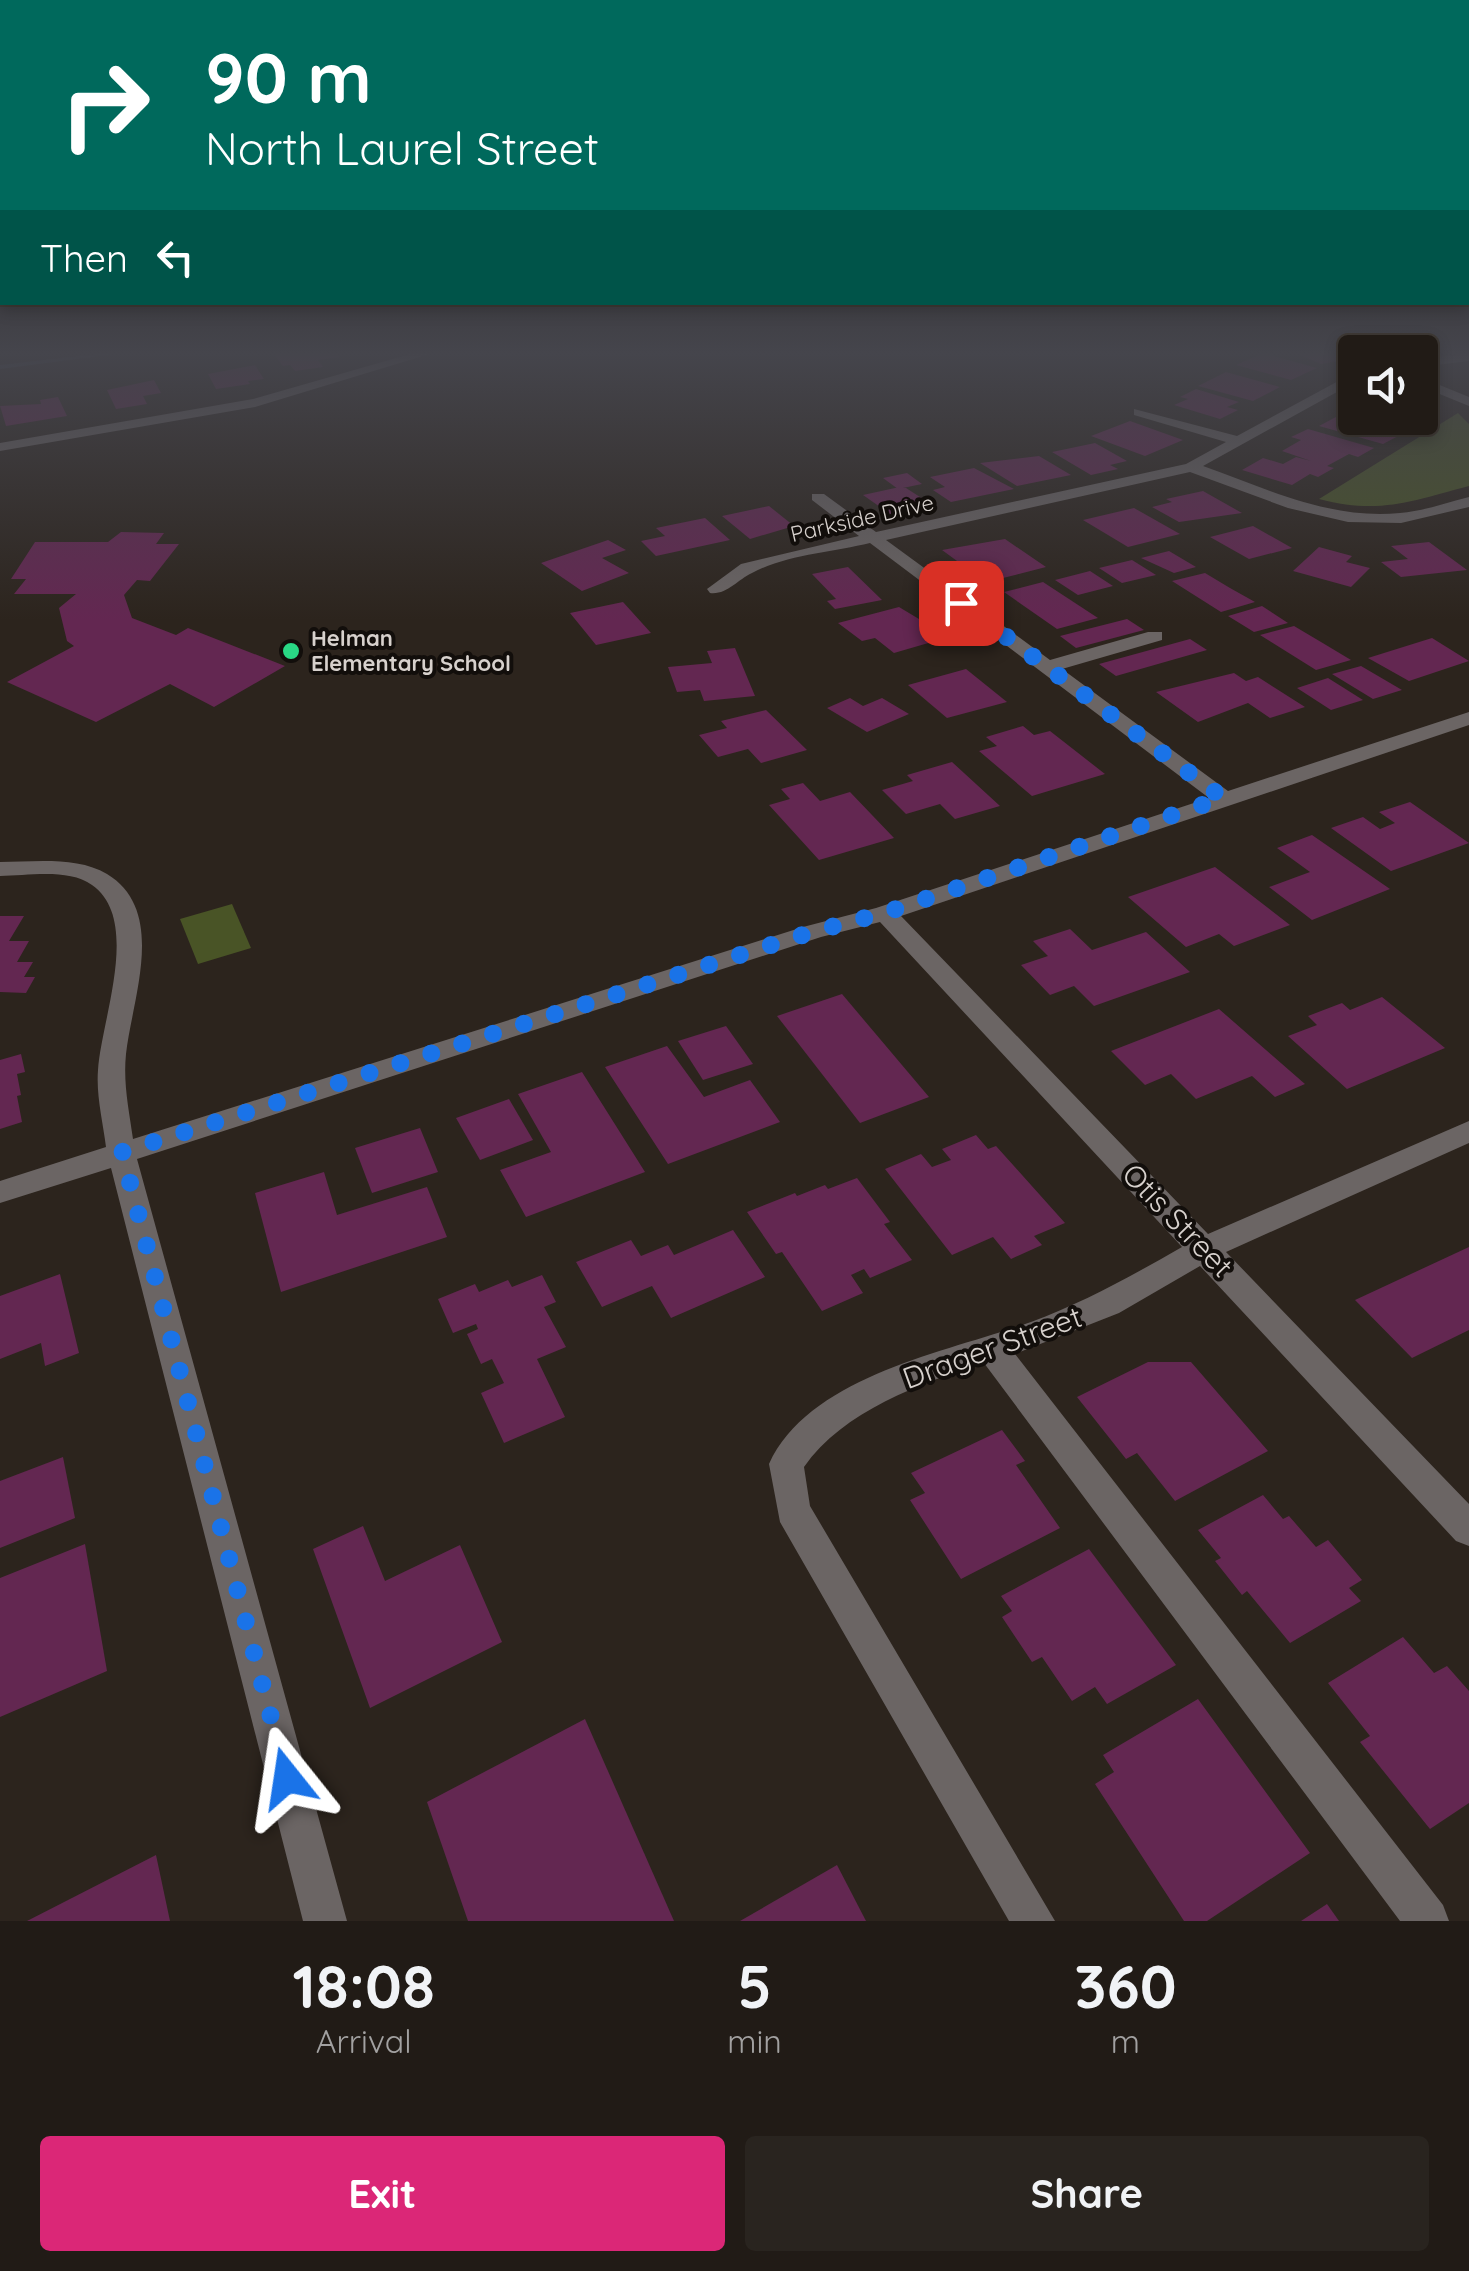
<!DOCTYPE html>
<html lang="en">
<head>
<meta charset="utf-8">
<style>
  body { margin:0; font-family:Quicksand,sans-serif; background:#29241f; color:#f1f3f6; height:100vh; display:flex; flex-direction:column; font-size:38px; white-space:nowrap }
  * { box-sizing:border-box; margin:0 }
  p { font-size:32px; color:#a2a1a1 }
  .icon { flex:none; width:55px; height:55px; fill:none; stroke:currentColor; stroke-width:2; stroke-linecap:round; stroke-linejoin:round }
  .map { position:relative; height:1921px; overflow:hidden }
  .drawer { display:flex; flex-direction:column; background:#211b16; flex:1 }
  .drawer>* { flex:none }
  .hud { position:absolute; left:0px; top:0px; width:1470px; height:305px; box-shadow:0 5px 15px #0003,0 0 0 2px #3e3935; background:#00695c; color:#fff; overflow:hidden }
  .tools { position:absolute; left:1338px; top:335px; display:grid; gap:20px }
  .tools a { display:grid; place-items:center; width:100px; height:100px; border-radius:10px; background:#211b16; box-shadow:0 5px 15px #0003,0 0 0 2px #3e3935; font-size:50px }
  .pin { position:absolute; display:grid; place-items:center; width:85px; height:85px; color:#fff; margin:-42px; border-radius:20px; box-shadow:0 5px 15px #0006 }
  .me { position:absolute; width:110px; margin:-55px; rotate:345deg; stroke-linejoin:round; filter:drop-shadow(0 0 8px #0008) }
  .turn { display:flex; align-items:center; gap:35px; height:210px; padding:0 40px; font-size:45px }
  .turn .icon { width:130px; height:130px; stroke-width:2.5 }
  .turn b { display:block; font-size:70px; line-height:85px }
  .then { display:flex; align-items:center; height:95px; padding:0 40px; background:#0003; gap:20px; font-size:38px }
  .eta { display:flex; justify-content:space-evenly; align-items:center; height:170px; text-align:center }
  .eta b { font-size:60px; font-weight:700; line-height:70px }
  .button { display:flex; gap:20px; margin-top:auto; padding:20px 40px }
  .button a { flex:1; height:115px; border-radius:10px; background:#db2777; color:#fff; font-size:40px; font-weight:700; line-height:115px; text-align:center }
  .button a+a { background:#29241f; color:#f1f3f6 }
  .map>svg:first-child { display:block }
  .green { fill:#495426 }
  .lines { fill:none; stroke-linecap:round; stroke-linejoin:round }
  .stream { fill:#414d5f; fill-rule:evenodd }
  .building { fill:#632751 }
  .minor { fill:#6b6564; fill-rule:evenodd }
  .route { stroke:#1a73e8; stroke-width:18; stroke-dasharray:0 32.4 }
  .poi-dot { fill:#29d885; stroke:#120e0b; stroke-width:4 }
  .labels { text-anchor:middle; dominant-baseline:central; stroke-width:8; stroke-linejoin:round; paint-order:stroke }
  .far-street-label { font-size:22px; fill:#d7d1cd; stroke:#120e0b }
  .far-poi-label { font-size:22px; font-weight:bold; fill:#d7d1cd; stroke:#120e0b; text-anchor:start }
  .near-street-label { font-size:30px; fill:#d7d1cd; stroke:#120e0b }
</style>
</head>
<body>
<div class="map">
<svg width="1469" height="1921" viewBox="0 0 1469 1921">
  <rect width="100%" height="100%" fill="#2c241d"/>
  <!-- green -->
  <g class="green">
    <path d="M 1458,413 L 1469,424 L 1469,486 C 1411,501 1380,515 1319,499 Z"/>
    <path d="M 232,904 L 251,948 L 198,964 L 180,919 Z"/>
  </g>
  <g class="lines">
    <!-- stream -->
    <path class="stream" d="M 113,352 L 131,352 L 0,369 L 0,365 Z"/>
  </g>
  <!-- building -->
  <g class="building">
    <path d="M 293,352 L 336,352 L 340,357 L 318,360 L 323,367 L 295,371 L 290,365 L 283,366 L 274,354 Z"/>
    <path d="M 1293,352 L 1352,352 L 1355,358 L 1321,364 Z"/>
    <path d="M 1263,353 L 1317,368 L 1291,380 L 1236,365 Z"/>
    <path d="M 255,365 L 264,379 L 248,381 L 250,384 L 216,389 L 208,374 Z"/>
    <path d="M 1226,372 L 1280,387 L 1253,401 L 1198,386 Z"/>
    <path d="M 154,380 L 161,393 L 143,396 L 147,404 L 116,409 L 107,390 Z"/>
    <path d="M 1196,389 L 1239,402 L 1227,407 L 1238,410 L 1220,419 L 1174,405 L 1188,399 L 1180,397 Z"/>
    <path d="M 58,397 L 67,416 L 6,426 L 0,406 L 41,404 L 40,400 Z"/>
    <path d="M 1420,402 L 1441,408 L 1411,423 L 1398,419 L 1420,418 Z"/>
    <path d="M 1349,410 L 1355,412 L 1355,418 L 1375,418 L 1400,425 L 1391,429 L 1404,433 L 1383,444 L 1319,426 Z"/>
    <path d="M 1130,421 L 1183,440 L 1145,456 L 1091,436 Z"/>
    <path d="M 1308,429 L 1374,448 L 1358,457 L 1349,454 L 1327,466 L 1334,468 L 1318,477 L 1310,474 L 1292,485 L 1242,470 L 1263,458 L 1283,464 L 1296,457 L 1311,461 L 1282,451 L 1301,440 L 1291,437 Z"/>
    <path d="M 1095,443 L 1127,461 L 1110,465 L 1118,469 L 1091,475 L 1052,452 Z"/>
    <path d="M 1039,456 L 1071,475 L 1017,486 L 980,463 Z"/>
    <path d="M 974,468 L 1014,489 L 951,502 L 933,490 L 945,487 L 930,477 Z"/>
    <path d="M 907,473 L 922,484 L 898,489 L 883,478 Z"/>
    <path d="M 895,488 L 906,488 L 934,506 L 893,516 L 863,495 Z"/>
    <path d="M 1203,491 L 1242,513 L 1179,522 L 1152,507 L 1172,502 L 1166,499 Z"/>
    <path d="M 769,506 L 794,526 L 750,539 L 722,516 Z"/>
    <path d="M 1134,508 L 1180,534 L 1128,547 L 1083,520 Z"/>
    <path d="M 705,518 L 730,540 L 656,556 L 641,541 L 665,536 L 656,528 Z"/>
    <path d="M 1253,526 L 1292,548 L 1249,559 L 1210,537 Z"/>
    <path d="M 121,532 L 164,533 L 156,544 L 179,544 L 150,581 L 137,580 L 124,595 L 132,618 L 176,635 L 188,628 L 285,666 L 214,707 L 170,684 L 96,722 L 7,682 L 74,646 L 67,641 L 59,608 L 76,594 L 14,594 L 26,579 L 11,579 L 35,542 L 108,542 Z"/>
    <path d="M 1005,539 L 1046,567 L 1003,578 L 984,565 L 968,569 L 942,550 Z"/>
    <path d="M 608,540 L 626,550 L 602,558 L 629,573 L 582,591 L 541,563 Z"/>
    <path d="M 1429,542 L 1467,570 L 1401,577 L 1381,562 L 1408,559 L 1391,546 Z"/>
    <path d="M 1319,547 L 1352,556 L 1346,562 L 1370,568 L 1351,587 L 1293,571 Z"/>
    <path d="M 1169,551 L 1196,567 L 1174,573 L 1141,558 Z"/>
    <path d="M 1132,560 L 1156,575 L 1122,583 L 1099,568 Z"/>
    <path d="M 848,567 L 882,600 L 835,609 L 827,601 L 836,599 L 812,574 Z"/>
    <path d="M 1090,571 L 1113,586 L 1078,595 L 1055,580 Z"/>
    <path d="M 1205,573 L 1230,588 L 1255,602 L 1221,612 L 1172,581 Z"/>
    <path d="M 1043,582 L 1098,618 L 1057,629 L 1004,592 Z"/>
    <path d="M 623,602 L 651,633 L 596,645 L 570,613 Z"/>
    <path d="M 1262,606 L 1288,623 L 1254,632 L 1228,616 Z"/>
    <path d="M 899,607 L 949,637 L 894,653 L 875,638 L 862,641 L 838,623 Z"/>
    <path d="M 1127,619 L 1144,630 L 1076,648 L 1060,636 Z"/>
    <path d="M 1294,626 L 1321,642 L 1351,660 L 1316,670 L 1260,635 Z"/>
    <path d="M 1432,638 L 1469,661 L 1409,681 L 1368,658 Z"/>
    <path d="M 1190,639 L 1207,650 L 1116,676 L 1099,664 Z"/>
    <path d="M 735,648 L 755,696 L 704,701 L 700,690 L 677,692 L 668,667 L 712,663 L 707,651 Z"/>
    <path d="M 1361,666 L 1402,690 L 1373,699 L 1332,674 Z"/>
    <path d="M 966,669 L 1007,702 L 947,718 L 908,685 Z"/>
    <path d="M 1234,673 L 1246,681 L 1258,677 L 1305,707 L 1270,718 L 1248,703 L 1198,722 L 1156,692 Z"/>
    <path d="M 1328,678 L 1363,700 L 1331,710 L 1297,688 Z"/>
    <path d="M 850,698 L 863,706 L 882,698 L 909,714 L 867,732 L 827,708 Z"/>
    <path d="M 766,710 L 807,750 L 761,763 L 748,749 L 718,757 L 699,735 L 727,728 L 721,721 Z"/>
    <path d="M 1023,726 L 1034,735 L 1050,731 L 1105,774 L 1032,796 L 979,751 L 997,746 L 986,737 Z"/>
    <path d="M 952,762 L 1000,806 L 955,819 L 940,804 L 906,814 L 882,790 L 913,781 L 907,775 Z"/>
    <path d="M 803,783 L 820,801 L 850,792 L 894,838 L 819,860 L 769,805 L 790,799 L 781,789 Z"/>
    <path d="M 1410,802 L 1469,843 L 1391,871 L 1331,828 L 1363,817 L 1380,829 L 1395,823 L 1379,812 Z"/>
    <path d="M 1312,835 L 1390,889 L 1312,920 L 1269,887 L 1310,872 L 1277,848 Z"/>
    <path d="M 1215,867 L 1290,925 L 1234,946 L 1219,934 L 1186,947 L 1128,897 Z"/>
    <path d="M 0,916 L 24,916 L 9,941 L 29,941 L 17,962 L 33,962 L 24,977 L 35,977 L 26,993 L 0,992 Z"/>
    <path d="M 1070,929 L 1092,950 L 1146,932 L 1190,972 L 1094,1006 L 1074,986 L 1050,995 L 1021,965 L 1048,956 L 1033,941 Z"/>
    <path d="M 842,994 L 929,1097 L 860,1123 L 777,1016 Z"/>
    <path d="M 1382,997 L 1445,1048 L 1347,1089 L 1288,1036 L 1317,1025 L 1308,1016 L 1342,1003 L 1350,1010 Z"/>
    <path d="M 1219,1009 L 1305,1084 L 1275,1097 L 1252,1076 L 1196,1099 L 1171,1074 L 1145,1085 L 1111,1051 Z"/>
    <path d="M 726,1026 L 753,1064 L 703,1080 L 678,1041 Z"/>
    <path d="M 667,1046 L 704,1097 L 750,1080 L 780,1122 L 668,1164 L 605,1067 Z"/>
    <path d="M 21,1054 L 25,1072 L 17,1074 L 21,1095 L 17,1096 L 22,1122 L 0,1129 L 0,1060 Z"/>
    <path d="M 582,1072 L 645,1172 L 526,1217 L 500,1170 L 551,1152 L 518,1094 Z"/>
    <path d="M 509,1099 L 533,1140 L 480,1160 L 456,1118 Z"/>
    <path d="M 420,1128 L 438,1172 L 372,1193 L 355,1148 Z"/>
    <path d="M 976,1135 L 988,1149 L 996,1146 L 1065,1223 L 1034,1236 L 1042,1245 L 1011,1259 L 993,1237 L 952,1255 L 885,1169 L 921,1154 L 932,1167 L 951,1160 L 942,1149 Z"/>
    <path d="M 324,1172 L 337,1215 L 427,1187 L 447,1237 L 281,1292 L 255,1193 Z"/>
    <path d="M 857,1178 L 890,1222 L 884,1224 L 912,1260 L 870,1278 L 864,1269 L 851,1275 L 863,1293 L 822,1311 L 782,1252 L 776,1254 L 747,1212 L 795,1193 L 797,1196 L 825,1185 L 828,1189 Z"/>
    <path d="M 733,1230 L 765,1277 L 671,1318 L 652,1286 L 602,1307 L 576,1262 L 631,1240 L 641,1256 L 668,1245 L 674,1255 Z"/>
    <path d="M 1469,1247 L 1469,1330 L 1412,1358 L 1355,1300 Z"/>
    <path d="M 60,1274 L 79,1353 L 45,1366 L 41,1343 L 0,1359 L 0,1296 Z"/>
    <path d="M 542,1275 L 556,1302 L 544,1307 L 566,1347 L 537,1359 L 565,1417 L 504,1443 L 481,1393 L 504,1383 L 492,1359 L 481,1364 L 467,1334 L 478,1329 L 476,1324 L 453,1333 L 438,1299 L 475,1284 L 479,1292 L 508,1280 L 512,1287 Z"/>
    <path d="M 1148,1362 L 1191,1362 L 1268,1451 L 1175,1501 L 1137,1453 L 1126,1459 L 1077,1397 Z"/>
    <path d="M 1002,1430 L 1025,1461 L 1016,1465 L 1060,1528 L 961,1579 L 910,1500 L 925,1493 L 911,1473 Z"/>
    <path d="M 63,1457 L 75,1518 L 0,1548 L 0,1481 Z"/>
    <path d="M 1263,1495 L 1283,1519 L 1289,1516 L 1316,1547 L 1328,1540 L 1362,1580 L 1349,1588 L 1361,1601 L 1290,1643 L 1247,1591 L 1242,1595 L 1215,1561 L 1221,1558 L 1198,1530 Z"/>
    <path d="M 363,1526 L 385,1581 L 460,1545 L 502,1642 L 370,1708 L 313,1549 Z"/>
    <path d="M 85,1544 L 107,1671 L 0,1717 L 0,1578 Z"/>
    <path d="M 1089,1549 L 1176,1665 L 1107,1704 L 1095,1687 L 1072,1701 L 1042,1657 L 1032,1662 L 1002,1617 L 1012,1611 L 1001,1596 Z"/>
    <path d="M 1403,1637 L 1434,1673 L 1447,1666 L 1469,1691 L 1469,1803 L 1430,1829 L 1360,1742 L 1370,1736 L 1328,1683 Z"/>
    <path d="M 1198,1699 L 1310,1853 L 1207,1921 L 1184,1921 L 1095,1784 L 1114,1772 L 1103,1755 Z"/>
    <path d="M 585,1719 L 674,1921 L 468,1921 L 427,1802 Z"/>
    <path d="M 156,1855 L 170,1921 L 27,1921 Z"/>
    <path d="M 837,1865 L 866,1921 L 740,1921 Z"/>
    <path d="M 1327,1904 L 1339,1921 L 1301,1921 Z"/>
  </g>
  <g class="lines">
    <!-- minor -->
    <g class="minor">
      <path d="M 417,352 L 436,352 L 255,407 L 0,451 L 0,443 L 253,399 Z"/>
      <path d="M 1469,353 L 1469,361 L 1420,367 L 1420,359 Z"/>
      <path d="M 1355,372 L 1355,382 L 1203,466 C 1267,489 1331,520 1400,513 C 1423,511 1446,503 1469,497 L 1469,507 L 1401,523 L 1348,522 L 1288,508 L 1190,472 L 886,540 L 1050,660 L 1148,632 L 1162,632 L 1162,640 L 1062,669 L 1228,791 L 1469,712 L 1469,725 L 901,916 L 1208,1234 L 1469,1121 L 1469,1143 L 1226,1252 L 1469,1504 L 1469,1546 L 1456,1541 L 1200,1266 L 1119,1313 L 1015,1354 L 1443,1905 L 1449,1921 L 1400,1921 L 984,1363 C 921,1383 843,1411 804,1467 L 810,1506 L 1055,1921 L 1009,1921 L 780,1522 L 769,1464 C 810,1375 948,1352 1031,1322 C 1085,1302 1133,1275 1182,1247 L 880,922 L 821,937 L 137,1159 L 347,1921 L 303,1921 L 111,1168 L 0,1203 L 0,1181 L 106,1147 C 103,1122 96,1096 98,1070 C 101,1020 142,920 92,885 C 68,868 28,876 0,876 L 0,862 C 33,862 77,856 107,874 C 168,911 132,999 126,1054 C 123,1083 129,1110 133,1139 L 803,927 L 876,908 L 1209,798 L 870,543 C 833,552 785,555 752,573 C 737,580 727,595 710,593 L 707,589 L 741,564 L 859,536 L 812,500 L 812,494 L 824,494 L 876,532 L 1186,464 L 1226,442 L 1134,415 L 1134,409 L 1237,436 Z"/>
      <path d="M 1420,377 L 1469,397 L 1469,406 L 1420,386 Z"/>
    </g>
  </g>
  <!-- sky -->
  <linearGradient id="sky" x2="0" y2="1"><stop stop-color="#181410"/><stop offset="0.57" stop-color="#45454c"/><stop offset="1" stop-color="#45454c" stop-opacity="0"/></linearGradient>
  <rect width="1469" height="620" fill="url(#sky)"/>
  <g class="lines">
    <!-- route -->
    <path class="route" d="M 287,1778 L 122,1152 L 812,932 L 884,913 L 1223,798 L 961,603"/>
  </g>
  <!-- markers -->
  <circle class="poi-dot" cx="291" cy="651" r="10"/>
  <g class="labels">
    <!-- far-street labels -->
    <g class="far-street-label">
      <text transform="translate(862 518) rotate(-13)">Parkside Drive</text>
    </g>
    <!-- far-poi labels -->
    <g class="far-poi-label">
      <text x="311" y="638">Helman<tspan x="311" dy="25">Elementary School</tspan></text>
    </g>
    <!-- near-street labels -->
    <g class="near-street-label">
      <text transform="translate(1178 1220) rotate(46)">Otis Street</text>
      <text transform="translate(992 1347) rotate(-20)">Drager Street</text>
    </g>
  </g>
</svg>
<div class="tools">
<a><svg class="icon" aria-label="sound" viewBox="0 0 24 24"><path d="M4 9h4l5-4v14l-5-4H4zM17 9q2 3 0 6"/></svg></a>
</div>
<div class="pin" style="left:961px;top:603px;background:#d93025"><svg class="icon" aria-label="arrive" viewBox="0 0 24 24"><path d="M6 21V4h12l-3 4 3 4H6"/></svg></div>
<svg class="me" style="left:287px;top:1778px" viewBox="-20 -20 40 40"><path d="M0-17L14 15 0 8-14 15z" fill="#1a73e8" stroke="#fff" stroke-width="4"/></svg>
<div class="hud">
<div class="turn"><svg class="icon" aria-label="right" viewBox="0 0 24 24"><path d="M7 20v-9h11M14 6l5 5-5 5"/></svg><div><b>90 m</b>North Laurel Street</div></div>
<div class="then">Then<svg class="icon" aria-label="left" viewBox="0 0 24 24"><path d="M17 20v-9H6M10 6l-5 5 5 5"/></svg></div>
</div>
</div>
<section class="drawer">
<div class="eta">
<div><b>18:08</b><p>Arrival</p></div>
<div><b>5</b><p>min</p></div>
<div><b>360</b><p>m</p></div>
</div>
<div class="button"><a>Exit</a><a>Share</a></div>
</section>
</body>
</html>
